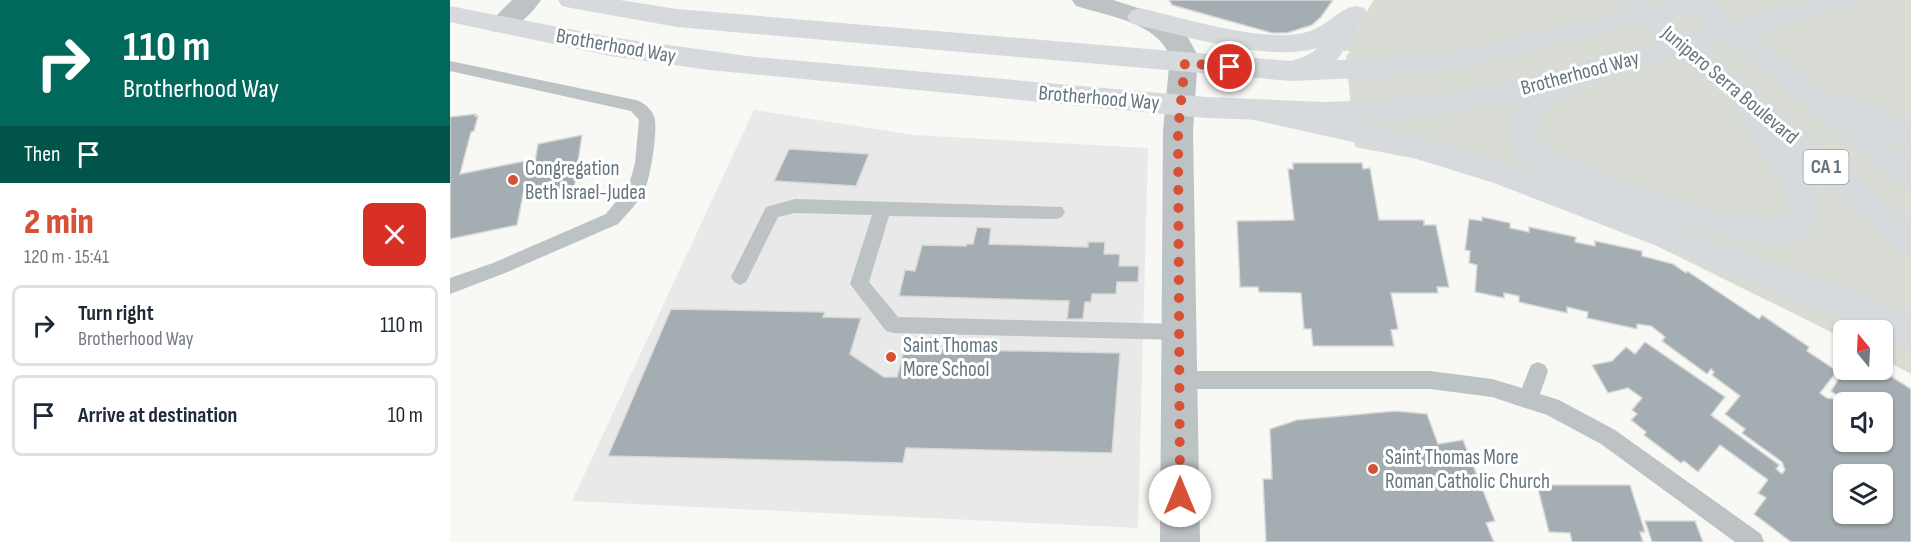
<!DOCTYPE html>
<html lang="en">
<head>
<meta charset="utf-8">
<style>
  body { margin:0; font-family:"Sofia Sans Condensed",sans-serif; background:#f6f6f7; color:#1f2937; height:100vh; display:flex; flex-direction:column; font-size:22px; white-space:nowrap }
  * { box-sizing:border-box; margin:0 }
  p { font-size:20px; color:#747a83 }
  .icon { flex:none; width:33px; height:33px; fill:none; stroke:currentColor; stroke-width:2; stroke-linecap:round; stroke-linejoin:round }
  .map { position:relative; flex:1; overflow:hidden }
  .details { display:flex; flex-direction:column; background:#fff; width:450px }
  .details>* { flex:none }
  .banner { background:#00695c; color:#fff; overflow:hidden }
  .needle { width:39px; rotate:342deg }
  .buttons { position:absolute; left:1383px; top:320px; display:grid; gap:12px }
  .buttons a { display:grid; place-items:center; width:60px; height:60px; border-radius:9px; background:#fff; box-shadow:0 2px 4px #0004; font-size:30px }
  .pin { position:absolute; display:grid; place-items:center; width:51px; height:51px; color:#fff; margin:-26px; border:3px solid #fff; border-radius:50%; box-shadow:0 2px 6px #0007 }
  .me { position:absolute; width:66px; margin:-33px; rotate:0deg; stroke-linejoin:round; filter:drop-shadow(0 0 4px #0008) }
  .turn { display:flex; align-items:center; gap:21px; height:126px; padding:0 24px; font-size:27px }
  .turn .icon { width:78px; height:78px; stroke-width:2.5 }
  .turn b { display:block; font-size:42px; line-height:51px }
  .then { display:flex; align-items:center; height:57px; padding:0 24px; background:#0003; gap:12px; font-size:22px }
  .round { display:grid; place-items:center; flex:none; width:63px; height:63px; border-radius:9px; background:#f6f6f7 }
  .headline { display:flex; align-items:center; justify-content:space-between; height:102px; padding:0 24px }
  h1 { font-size:36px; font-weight:800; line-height:45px; color:#d75136 }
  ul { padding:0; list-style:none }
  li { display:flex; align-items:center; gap:18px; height:81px; margin:0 12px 9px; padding:0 12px; border:3px solid #e0e1e3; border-radius:9px }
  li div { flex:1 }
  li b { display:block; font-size:22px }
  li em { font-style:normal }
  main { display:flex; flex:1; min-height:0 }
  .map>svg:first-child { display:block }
  .built { fill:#e9e9e9 }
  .green { fill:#d8dcd5 }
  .building { fill:#a4adb2; stroke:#d9d9d8; stroke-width:1.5; fill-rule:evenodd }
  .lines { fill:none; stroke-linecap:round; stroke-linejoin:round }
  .service { fill:#bdc2c5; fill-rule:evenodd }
  .minor { fill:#bdc2c5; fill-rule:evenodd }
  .secondary { fill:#d6dadd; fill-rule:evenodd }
  .trunk { fill:#d6dadd; fill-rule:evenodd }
  .route { stroke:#d75136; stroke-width:10; stroke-dasharray:0 18 }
  .poi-dot { fill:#d75136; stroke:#fff; stroke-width:2 }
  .labels { text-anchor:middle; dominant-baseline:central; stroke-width:6; stroke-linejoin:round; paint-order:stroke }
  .shield { fill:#fff; stroke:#939ea5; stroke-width:1.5 }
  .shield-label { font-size:20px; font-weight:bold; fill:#65757e }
  .street-label { font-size:21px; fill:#65757e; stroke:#fff }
  .poi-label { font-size:21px; fill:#65757e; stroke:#fff; text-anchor:start }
</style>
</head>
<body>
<main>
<section class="details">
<div class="banner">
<div class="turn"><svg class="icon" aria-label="right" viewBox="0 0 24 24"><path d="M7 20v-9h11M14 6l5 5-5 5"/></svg><div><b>110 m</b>Brotherhood Way</div></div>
<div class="then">Then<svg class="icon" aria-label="arrive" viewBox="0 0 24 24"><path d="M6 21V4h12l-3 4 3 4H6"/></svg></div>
</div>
<div class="headline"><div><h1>2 min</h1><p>120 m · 15:41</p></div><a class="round" style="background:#d93025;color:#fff"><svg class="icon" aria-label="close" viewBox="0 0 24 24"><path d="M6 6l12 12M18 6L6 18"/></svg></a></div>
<ul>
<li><svg class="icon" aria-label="right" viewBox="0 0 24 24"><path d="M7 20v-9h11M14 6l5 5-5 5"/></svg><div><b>Turn right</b><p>Brotherhood Way</p></div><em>110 m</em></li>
<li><svg class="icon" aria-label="arrive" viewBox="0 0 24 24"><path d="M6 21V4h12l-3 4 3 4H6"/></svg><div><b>Arrive at destination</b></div><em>10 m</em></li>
</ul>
</section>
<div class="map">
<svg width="1461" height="542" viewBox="0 0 1461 542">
  <rect width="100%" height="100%" fill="#f8f8f5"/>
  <!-- built -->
  <path class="built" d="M 304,110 L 464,135 L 698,148 L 688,528 L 122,501 Z"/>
  <!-- green -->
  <path class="green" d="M 924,0 L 1461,0 L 1461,374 L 1433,359 L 1432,330 L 1394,330 L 1393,338 L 1207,246 L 1032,178 L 967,159 L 905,147 L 896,57 L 900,51 L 892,51 Z"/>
  <!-- building -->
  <g class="building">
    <path d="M 719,0 L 883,0 L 871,17 L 862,25 L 837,33 L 822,33 L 722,5 Z"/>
    <path d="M 26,114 L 25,116 L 28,116 L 24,131 L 21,132 L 10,174 L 80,160 L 79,164 L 85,162 L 88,144 L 132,135 L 124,189 L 93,195 L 95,186 L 74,190 L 67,225 L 0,239 L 0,117 Z"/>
    <path d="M 339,149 L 419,154 L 406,186 L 324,181 Z"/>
    <path d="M 843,163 L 912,163 L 913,169 L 920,168 L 929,220 L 974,220 L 974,225 L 986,225 L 999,287 L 987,287 L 988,293 L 941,293 L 948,329 L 941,330 L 944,346 L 863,346 L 861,329 L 854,329 L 851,293 L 809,292 L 808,287 L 790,287 L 787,221 L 844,220 L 838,169 L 843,169 Z"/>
    <path d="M 1032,217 L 1060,223 L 1060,228 L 1079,232 L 1079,227 L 1126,237 L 1125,242 L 1145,246 L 1145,241 L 1192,251 L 1192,256 L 1223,264 L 1236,273 L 1237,271 L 1309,319 L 1312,315 L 1359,347 L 1357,351 L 1387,371 L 1370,393 L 1377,398 L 1387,399 L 1388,396 L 1381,391 L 1394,370 L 1403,376 L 1408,369 L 1418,369 L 1429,376 L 1431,370 L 1461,389 L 1461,542 L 1341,542 L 1304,514 L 1316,498 L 1308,493 L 1318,480 L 1270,445 L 1248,472 L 1234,461 L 1231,463 L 1194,435 L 1196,432 L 1181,420 L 1187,414 L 1182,410 L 1192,398 L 1178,388 L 1158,393 L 1142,365 L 1162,361 L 1176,347 L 1185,354 L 1195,342 L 1275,397 L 1261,415 L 1329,465 L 1326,469 L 1332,474 L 1335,470 L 1332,462 L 1292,433 L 1295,429 L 1275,414 L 1290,396 L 1262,375 L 1264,372 L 1261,369 L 1257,374 L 1212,341 L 1215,337 L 1201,326 L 1187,324 L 1187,329 L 1137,318 L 1138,312 L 1117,307 L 1117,313 L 1069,302 L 1069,296 L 1054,293 L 1054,298 L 1025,292 L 1027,265 L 1019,263 L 1020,251 L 1015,250 L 1019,219 L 1032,221 ZM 1394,402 L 1432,402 L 1432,441 L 1394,441 ZM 1394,474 L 1432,474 L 1432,513 L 1394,513 Z"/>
    <path d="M 527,227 L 541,228 L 539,244 L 638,247 L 638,242 L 655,242 L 654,254 L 670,254 L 669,266 L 689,266 L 688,282 L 667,282 L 666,294 L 642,294 L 641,302 L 635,302 L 633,319 L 617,319 L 619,301 L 449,296 L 455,270 L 465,271 L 472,245 L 516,246 L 516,244 L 523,244 Z"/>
    <path d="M 221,309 L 375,312 L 373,317 L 411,318 L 400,354 L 434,377 L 447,377 L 453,354 L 475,354 L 476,349 L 670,353 L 662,453 L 456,448 L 453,463 L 158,456 Z"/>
    <path d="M 946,411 L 977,414 L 988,444 L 1013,440 L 1045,521 L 1036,523 L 1044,542 L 816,542 L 813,479 L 822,479 L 820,429 L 847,420 Z"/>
    <path d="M 1087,485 L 1180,485 L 1195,532 L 1190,532 L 1193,542 L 1122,542 L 1120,533 L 1099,532 Z"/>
    <path d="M 1195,521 L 1245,521 L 1253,542 L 1202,542 Z"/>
  </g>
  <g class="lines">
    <!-- service -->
    <g class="service">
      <path d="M 0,61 L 186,100 C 195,103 203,110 205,120 C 207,133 201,173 196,186 C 190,201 179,212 168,224 L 55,273 L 0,294 L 0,278 L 43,263 L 156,214 L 179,185 L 185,163 L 189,120 L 181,111 L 0,71 Z"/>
      <path d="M 345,199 L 612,207 L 615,212 L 612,217 L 606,219 L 439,216 L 419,282 L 448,317 L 730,324 L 737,326 L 739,332 L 737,338 L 730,340 L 443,333 L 436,331 L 400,284 L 422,215 L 345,213 L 328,217 L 296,282 L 290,285 L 284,282 L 281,277 L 316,207 Z"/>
      <path d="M 1088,362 L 1095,365 L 1098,371 L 1090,394 L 1109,400 L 1165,430 L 1311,534 L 1314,542 L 1285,542 L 1151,444 L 1097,415 L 1042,397 L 980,389 L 730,389 L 723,386 L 720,380 L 723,374 L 730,371 L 980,371 L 1042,379 L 1072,388 L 1081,365 Z"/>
    </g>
    <!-- minor -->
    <g class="minor">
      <path d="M 62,0 L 91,0 C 80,16 60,36 41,31 L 37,25 Z"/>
      <path d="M 622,0 L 663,0 L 716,17 L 736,34 L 748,56 L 743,131 L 750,542 L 710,542 L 713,131 L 720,56 C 706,22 658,16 626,6 Z"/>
    </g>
    <!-- secondary -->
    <g class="secondary">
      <path d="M 108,0 L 170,0 L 227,9 L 841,61 L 931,59 L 1018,49 L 1219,0 L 1266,0 L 1262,6 L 1018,67 L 931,77 L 841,81 L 227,27 L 121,8 L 112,6 Z"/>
      <path d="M 1365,0 L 1409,0 L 1405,6 L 1050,104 L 991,114 L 933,120 L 874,122 L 756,118 L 259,70 L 160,56 L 0,22 L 0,6 L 160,37 L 305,57 L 756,97 L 874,102 L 933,100 L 991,94 L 1050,84 Z"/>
    </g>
    <!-- trunk -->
    <g class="trunk">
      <path d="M 1166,0 L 1195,0 L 1299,85 L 1461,224 L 1461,256 L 1450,252 L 1352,164 C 1357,173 1365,182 1368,191 C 1380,219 1357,242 1330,244 C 1286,247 1098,190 1070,157 C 1048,130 1059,108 1085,90 C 1103,78 1143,54 1164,60 L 1168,67 L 1164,74 C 1146,82 1088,105 1086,127 C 1086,137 1092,144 1100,149 C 1130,170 1313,236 1339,213 L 1338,193 L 1279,99 L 1170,6 Z"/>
      <path d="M 1231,0 L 1260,0 L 1385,99 C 1402,88 1443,116 1461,124 L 1461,148 L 1426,132 L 1461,160 L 1461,189 L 1450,185 L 1235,6 Z"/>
      <path d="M 905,6 L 914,8 L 918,14 L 907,26 L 908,29 L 883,66 L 841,81 L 831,78 L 827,71 C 836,57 857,61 867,48 C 816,62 742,37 690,26 L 681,23 L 677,17 L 681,11 L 690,8 C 734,18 815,44 857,32 C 876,27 887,10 905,6 Z"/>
      <path d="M 810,102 L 939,128 L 1066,167 L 1397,290 L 1461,318 L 1461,349 L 1432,337 L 1432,330 L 1417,330 L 1373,310 L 1044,183 L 938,150 L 800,119 L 796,112 L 800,105 Z"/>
    </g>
  </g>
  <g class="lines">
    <!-- route -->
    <path class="route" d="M 730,496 L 728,131 L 735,63 L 780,67"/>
  </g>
  <!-- markers -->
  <g class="poi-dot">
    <circle cx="63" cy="180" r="6"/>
    <circle cx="441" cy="357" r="6"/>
    <circle cx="923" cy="469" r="6"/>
  </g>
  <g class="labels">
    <!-- shield labels -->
    <rect class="shield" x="1353.5" y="150" width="45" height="34" rx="4.5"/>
    <g class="shield-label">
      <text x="1376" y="167">CA 1</text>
    </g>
    <!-- street labels -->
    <g class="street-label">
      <text transform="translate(166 46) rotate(10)">Brotherhood Way</text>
      <text transform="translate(1130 73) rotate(-15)">Brotherhood Way</text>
      <text transform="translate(1280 85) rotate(40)">Junipero Serra Boulevard</text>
      <text transform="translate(649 98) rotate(5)">Brotherhood Way</text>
    </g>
    <!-- poi labels -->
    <g class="poi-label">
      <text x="75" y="168">Congregation<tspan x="75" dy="24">Beth Israel-Judea</tspan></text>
      <text x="453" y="345">Saint Thomas<tspan x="453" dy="24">More School</tspan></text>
      <text x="935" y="457">Saint Thomas More<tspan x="935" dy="24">Roman Catholic Church</tspan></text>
    </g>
  </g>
</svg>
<div class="buttons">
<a><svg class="needle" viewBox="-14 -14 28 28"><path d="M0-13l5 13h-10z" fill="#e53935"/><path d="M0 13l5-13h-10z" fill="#747a83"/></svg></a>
<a><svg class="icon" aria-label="sound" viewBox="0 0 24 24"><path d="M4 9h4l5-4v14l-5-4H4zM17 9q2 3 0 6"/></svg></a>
<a><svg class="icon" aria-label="layers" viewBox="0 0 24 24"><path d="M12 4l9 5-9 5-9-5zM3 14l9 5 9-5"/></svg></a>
</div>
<div class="pin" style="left:780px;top:67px;background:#d93025"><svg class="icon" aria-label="arrive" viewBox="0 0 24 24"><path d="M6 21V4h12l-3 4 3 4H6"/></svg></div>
<svg class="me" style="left:730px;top:496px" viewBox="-20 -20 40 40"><circle r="19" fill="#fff"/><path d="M0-13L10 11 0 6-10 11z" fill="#d75136"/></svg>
</div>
</main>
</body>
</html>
